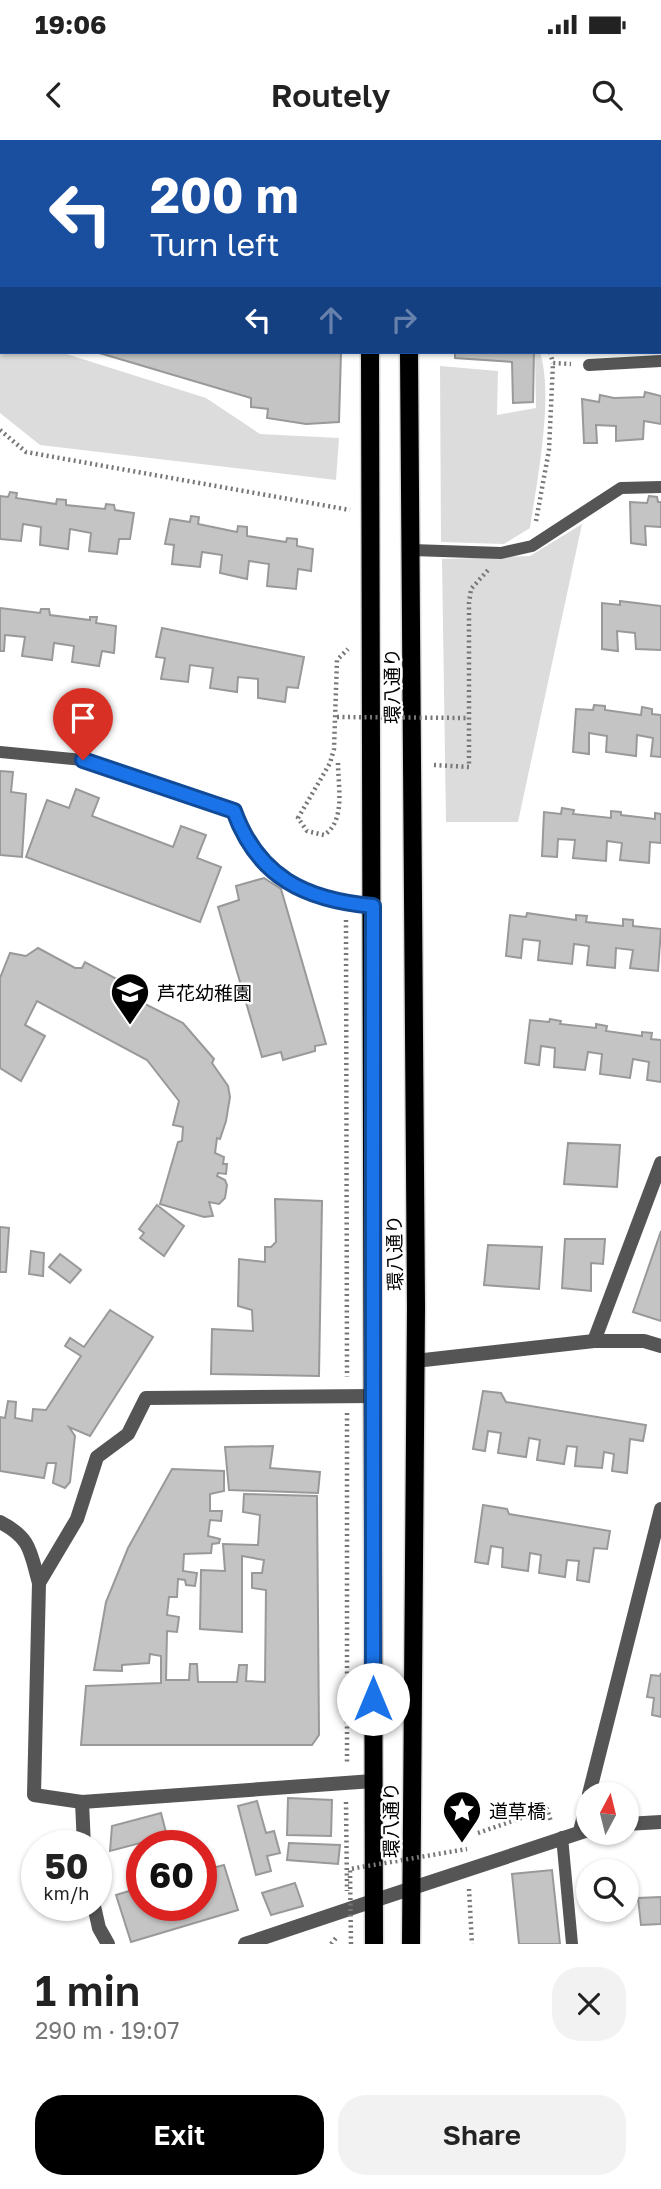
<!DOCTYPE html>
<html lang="en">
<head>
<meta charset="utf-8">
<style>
  body { margin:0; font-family:"Golos Text","Noto Sans JP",sans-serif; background:#f2f2f2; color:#222; height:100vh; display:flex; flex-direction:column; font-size:26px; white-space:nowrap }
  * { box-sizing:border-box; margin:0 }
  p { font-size:23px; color:#767676 }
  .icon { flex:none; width:38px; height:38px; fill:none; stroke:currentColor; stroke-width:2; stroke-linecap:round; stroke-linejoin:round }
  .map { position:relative; height:1804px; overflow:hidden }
  .drawer { display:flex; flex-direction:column; background:#fff; flex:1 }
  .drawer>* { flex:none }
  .guide { position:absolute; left:0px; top:0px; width:662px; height:214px; box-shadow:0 2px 5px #0004; background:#1a4fa0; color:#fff; overflow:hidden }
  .needle { width:46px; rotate:7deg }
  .fabs { position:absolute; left:576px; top:1642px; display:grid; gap:14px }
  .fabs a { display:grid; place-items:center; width:63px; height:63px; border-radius:50%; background:#fff; box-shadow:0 2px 5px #0004; font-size:35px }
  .speed { position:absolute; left:21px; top:1690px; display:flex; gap:14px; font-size:35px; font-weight:700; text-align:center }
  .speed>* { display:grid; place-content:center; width:91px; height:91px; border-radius:50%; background:#fff; box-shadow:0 2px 5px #0004; line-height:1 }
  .speed small { font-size:18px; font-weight:400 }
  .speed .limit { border:10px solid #d22; background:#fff; color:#111 }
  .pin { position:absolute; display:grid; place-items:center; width:60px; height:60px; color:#fff; margin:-72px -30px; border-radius:50% 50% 50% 0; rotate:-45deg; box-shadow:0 0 7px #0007 }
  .pin .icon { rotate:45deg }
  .me { position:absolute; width:77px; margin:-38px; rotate:0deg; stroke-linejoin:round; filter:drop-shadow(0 0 5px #0008) }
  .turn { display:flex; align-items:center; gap:24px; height:147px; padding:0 35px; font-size:32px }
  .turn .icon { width:91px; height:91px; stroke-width:2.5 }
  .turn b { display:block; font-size:49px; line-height:60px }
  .lanes { display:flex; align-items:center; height:66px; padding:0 35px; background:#0003; justify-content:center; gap:35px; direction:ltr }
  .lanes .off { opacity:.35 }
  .round { display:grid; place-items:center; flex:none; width:74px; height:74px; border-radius:28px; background:#f2f2f2 }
  .summary { display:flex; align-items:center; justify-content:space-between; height:119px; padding:0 35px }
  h1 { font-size:42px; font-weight:600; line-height:52px }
  .action { display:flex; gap:14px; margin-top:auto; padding:14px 35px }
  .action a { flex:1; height:80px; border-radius:28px; background:#000; color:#fff; font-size:28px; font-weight:600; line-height:80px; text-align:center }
  .action a+a { background:#f2f2f2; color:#222 }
  .status { display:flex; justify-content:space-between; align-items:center; height:49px; padding:0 35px; background:#fff; direction:ltr }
  .status svg { height:19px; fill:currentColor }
  header { display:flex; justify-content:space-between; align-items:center; height:91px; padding:0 35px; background:#fff; font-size:32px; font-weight:600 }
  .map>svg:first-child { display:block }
  .green { fill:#dcdcdc }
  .building { fill:#c4c4c4; stroke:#999; stroke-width:2 }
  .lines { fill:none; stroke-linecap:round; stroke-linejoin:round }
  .primary-casing { stroke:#dbdbdb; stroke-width:21 }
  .path { stroke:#777; stroke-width:4.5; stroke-dasharray:2 3.5; stroke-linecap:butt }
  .service { stroke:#555; stroke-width:12 }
  .minor { stroke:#555; stroke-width:14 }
  .tertiary { stroke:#555; stroke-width:14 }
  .primary { stroke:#000; stroke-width:18 }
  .path-bridge { stroke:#777; stroke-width:4.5; stroke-dasharray:2 3.5; stroke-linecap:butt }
  .route-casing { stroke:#114b97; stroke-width:18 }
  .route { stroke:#1a73e8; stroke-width:12 }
  .labels { text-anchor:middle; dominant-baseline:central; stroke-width:5; stroke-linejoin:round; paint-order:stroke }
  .street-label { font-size:19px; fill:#000; stroke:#fff }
  .poi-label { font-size:19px; fill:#000; stroke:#fff; text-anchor:start }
</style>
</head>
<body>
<div class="status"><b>19:06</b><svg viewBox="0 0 49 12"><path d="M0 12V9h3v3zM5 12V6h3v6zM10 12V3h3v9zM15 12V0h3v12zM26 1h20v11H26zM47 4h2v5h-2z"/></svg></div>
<header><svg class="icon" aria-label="back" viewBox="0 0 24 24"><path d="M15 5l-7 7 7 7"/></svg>Routely<svg class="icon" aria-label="search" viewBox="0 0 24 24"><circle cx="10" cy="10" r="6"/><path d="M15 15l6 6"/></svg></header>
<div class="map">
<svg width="661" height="1804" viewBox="0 0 661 1804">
  <rect width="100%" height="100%" fill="#fff"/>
  <!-- green -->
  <g class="green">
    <path d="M 0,193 L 2,212 L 60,212 L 206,258 L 260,294 L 339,298 L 336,340 L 40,305 L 0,273 Z"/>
    <path d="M 535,212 L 540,212 C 554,257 537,340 530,388 L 504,404 L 441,402 L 440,226 L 498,231 L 497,275 L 536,268 Z"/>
    <path d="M 582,384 L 518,682 L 446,682 L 442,419 L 530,416 Z"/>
  </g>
  <!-- building -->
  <g class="building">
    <path d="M 260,0 L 335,0 L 334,2 Z"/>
    <path d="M 96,212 L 341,212 L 339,282 L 306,284 L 267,278 L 268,269 L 251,267 L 251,258 Z"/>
    <path d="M 455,212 L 534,212 L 533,262 L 513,263 L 512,222 L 455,218 Z"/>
    <path d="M 645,252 L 661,256 L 661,284 L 644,281 L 643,299 L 616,301 L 616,286 L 596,285 L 597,303 L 584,303 L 582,259 L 599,262 L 600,255 L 614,258 L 644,257 Z"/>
    <path d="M 10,352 L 17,353 L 16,358 L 56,364 L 57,359 L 66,360 L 66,365 L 105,369 L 106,364 L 114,365 L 115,370 L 134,373 L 130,399 L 119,399 L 117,414 L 89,411 L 91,393 L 70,389 L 68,409 L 40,405 L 41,387 L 23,384 L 21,401 L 0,399 L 0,356 L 8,357 Z"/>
    <path d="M 649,356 L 657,357 L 658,362 L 661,362 L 661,387 L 645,386 L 646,405 L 631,403 L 630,362 L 647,363 Z"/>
    <path d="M 191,376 L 199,377 L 198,384 L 237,392 L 238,386 L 247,387 L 247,396 L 286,402 L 287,398 L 297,399 L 297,406 L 313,409 L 311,431 L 298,429 L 296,449 L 267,446 L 269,424 L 249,421 L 247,439 L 220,433 L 222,415 L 202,412 L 200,427 L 172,424 L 174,405 L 165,404 L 170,379 L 190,382 Z"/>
    <path d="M 620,461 L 661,466 L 661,510 L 636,509 L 635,493 L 617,491 L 618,511 L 602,509 L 602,463 L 620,465 Z"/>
    <path d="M 0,468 L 40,473 L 41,469 L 49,469 L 50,475 L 90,480 L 90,477 L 97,477 L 96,483 L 116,486 L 114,513 L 102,511 L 99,526 L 72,522 L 74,506 L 54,503 L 52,520 L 22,516 L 25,497 L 5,495 L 4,511 L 0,511 Z"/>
    <path d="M 162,488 L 304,517 L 298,548 L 287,547 L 285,562 L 258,558 L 258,539 L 238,537 L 237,552 L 210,548 L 213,528 L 190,525 L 188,542 L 161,539 L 165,518 L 156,517 Z"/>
    <path d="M 594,565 L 605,566 L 605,570 L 641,575 L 642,567 L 652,569 L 652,574 L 661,575 L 661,617 L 651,616 L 653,598 L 637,595 L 636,616 L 606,612 L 607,596 L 589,593 L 589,614 L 573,612 L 576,569 L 593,570 Z"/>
    <path d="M 0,631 L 13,632 L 11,652 L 26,654 L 22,717 L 0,715 Z"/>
    <path d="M 76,649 L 99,658 L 92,676 L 173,707 L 181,686 L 206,695 L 197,718 L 221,727 L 200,782 L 26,717 L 47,660 L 69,668 Z"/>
    <path d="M 562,668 L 574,670 L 573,674 L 611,678 L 611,671 L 621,672 L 621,675 L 655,679 L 655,673 L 661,674 L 661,703 L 650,702 L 649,723 L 620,720 L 622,703 L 607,701 L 606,721 L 573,718 L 575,700 L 558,699 L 557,717 L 542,716 L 544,672 L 561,674 Z"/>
    <path d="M 264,738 L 281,749 L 326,904 L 315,906 L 315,911 L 283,920 L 281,912 L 262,917 L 218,767 L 239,760 L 236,746 Z"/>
    <path d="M 527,773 L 576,780 L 576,775 L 587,776 L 586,782 L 623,786 L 623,779 L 633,780 L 633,786 L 661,789 L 658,831 L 630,828 L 633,810 L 616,808 L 615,828 L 587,825 L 589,806 L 574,804 L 572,824 L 538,820 L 540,801 L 523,799 L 521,818 L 506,816 L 510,775 L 526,777 Z"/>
    <path d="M 38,808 L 75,828 L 82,828 L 85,822 L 139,851 L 135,859 L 183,883 L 214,919 L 212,923 L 228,946 L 230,957 L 226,981 L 220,999 L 217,998 L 215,1013 L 224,1017 L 223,1024 L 227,1024 L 226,1034 L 218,1033 L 217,1036 L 225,1040 L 227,1045 L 225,1058 L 219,1064 L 209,1062 L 213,1076 L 204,1077 L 160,1064 L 178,1002 L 182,1001 L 183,987 L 173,985 L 179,961 L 147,920 L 37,861 L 25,885 L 45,896 L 21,941 L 0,928 L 0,838 L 10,813 L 26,816 Z"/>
    <path d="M 550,879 L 561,881 L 560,884 L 596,888 L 596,884 L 607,886 L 606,891 L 642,896 L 642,892 L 652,893 L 651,899 L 661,900 L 661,942 L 647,940 L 649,922 L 633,919 L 630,938 L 600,934 L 602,914 L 588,912 L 585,930 L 554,927 L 555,908 L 541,906 L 539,925 L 525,923 L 530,880 L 549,882 Z"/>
    <path d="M 568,1003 L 620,1005 L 617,1047 L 564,1044 Z"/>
    <path d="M 275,1059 L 322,1061 L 319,1236 L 211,1234 L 212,1189 L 253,1191 L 252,1170 L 238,1166 L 239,1119 L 265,1122 L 265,1107 L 271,1107 L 276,1102 Z"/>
    <path d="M 157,1065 L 184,1086 L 164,1116 L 140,1098 L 144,1093 L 139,1089 Z"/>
    <path d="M 0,1087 L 9,1088 L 6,1132 L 0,1132 Z"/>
    <path d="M 661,1091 L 661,1181 L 633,1172 Z"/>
    <path d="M 565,1099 L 605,1099 L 603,1124 L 591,1123 L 591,1151 L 562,1148 Z"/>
    <path d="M 488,1105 L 542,1107 L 539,1149 L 484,1145 Z"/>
    <path d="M 31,1111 L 44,1113 L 43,1136 L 29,1134 Z"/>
    <path d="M 60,1114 L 81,1130 L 70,1143 L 49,1127 Z"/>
    <path d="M 110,1170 L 153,1197 L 90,1296 L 69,1287 L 75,1296 L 70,1342 L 65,1348 L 53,1343 L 56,1323 L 47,1323 L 44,1338 L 0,1331 L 0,1277 L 5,1278 L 8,1261 L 16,1262 L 15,1278 L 32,1281 L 33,1269 L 46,1270 L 81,1216 L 65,1206 L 70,1198 L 84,1207 Z"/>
    <path d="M 483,1251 L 501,1253 L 506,1262 L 646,1285 L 643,1301 L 630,1299 L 627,1333 L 612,1331 L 614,1314 L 604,1312 L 602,1328 L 575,1326 L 577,1307 L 567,1306 L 564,1324 L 537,1320 L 540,1300 L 529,1298 L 526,1317 L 498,1313 L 501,1293 L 488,1291 L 485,1311 L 473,1309 Z"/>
    <path d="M 273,1306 L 270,1328 L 320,1332 L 318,1353 L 229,1350 L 225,1307 Z"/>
    <path d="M 172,1329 L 224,1331 L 224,1351 L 210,1354 L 210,1371 L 222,1371 L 221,1381 L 210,1380 L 208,1396 L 220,1399 L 219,1403 L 212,1404 L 211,1413 L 184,1414 L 183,1431 L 197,1433 L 195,1446 L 186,1445 L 185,1440 L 178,1439 L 177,1457 L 169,1457 L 167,1475 L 179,1477 L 177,1492 L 167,1491 L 166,1540 L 189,1540 L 190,1524 L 197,1524 L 198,1542 L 237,1542 L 239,1525 L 247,1525 L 246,1541 L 265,1542 L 266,1450 L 252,1448 L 252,1433 L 262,1433 L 264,1420 L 242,1416 L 242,1492 L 200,1489 L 201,1430 L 225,1431 L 223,1404 L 258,1405 L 260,1375 L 243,1372 L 244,1354 L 317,1356 L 319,1595 L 312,1605 L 81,1605 L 86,1546 L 161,1543 L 161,1516 L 150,1514 L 149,1523 L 122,1525 L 122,1531 L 94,1530 L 106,1462 L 128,1408 Z"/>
    <path d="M 483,1365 L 507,1369 L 509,1374 L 610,1391 L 607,1409 L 594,1408 L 589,1442 L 577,1440 L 579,1421 L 567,1420 L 565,1437 L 539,1433 L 541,1415 L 530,1413 L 528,1431 L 502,1427 L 503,1408 L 491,1406 L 488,1424 L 475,1422 Z"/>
    <path d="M 661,1533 L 661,1577 L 652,1575 L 654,1558 L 647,1557 L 651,1535 L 660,1536 Z"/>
    <path d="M 288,1658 L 332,1660 L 331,1696 L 287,1695 Z"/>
    <path d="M 257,1661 L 266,1693 L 274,1691 L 280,1713 L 267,1716 L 271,1731 L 256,1735 L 238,1666 Z"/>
    <path d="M 161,1673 L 167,1696 L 110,1711 L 112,1686 Z"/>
    <path d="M 289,1703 L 340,1705 L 338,1724 L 287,1720 Z"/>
    <path d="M 224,1725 L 238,1770 L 131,1802 L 116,1755 L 142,1747 L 142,1766 L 201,1766 L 201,1731 Z"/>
    <path d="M 552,1730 L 560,1804 L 519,1804 L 512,1734 Z"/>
    <path d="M 295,1743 L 303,1766 L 271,1775 L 262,1753 Z"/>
    <path d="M 661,1757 L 661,1784 L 641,1785 L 638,1758 Z"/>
  </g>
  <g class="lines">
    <!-- primary casing -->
    <g class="primary-casing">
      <g id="primary">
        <path d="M 369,0 L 369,2"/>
        <path d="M 405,0 L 405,2"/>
        <path d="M 370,212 L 374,1804"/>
        <path d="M 409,212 L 416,1167 L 411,1804"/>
      </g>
    </g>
    <!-- path -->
    <g class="path">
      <path d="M 550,212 L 553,223"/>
      <path d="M 0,290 L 26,312 L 350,370"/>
      <path d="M 536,381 L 549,310 L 553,223 L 571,224"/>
      <path d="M 338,623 C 338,646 346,681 324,695 L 307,691 L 298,678 L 330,623 L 334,609 L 337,520 L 348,509"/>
      <path d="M 434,625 L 469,627 L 469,463 L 471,449 L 488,430"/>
      <path d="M 346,780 L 347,1237"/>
      <path d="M 347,1273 L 347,1625"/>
      <path d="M 346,1662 L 347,1751"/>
      <path d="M 478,1693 L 547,1669 L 551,1682"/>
      <path d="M 469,1749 L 472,1804"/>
      <path d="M 331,1804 L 336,1798"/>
    </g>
    <!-- service -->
    <g class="service">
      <path d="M 232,0 L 236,2"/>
      <path d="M 589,225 L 661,221"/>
      <path d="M 412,410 L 501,413 L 532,406 L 621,348 L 661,347"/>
      <path d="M 0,612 L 83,620 L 234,671 C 258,737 305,760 373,766"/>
      <path d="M 562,1697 L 572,1804"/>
    </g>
    <!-- minor -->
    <g class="minor">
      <path d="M 557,2 L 557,0"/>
      <path d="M 594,1201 L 661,1023"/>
      <path d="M 415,1221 L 594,1201 L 644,1201 L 661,1206"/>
      <path d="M 0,1382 C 31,1398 30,1411 39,1443 L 34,1655 L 82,1662 L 373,1641"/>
      <path d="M 39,1443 L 77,1379 L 97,1317 L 128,1294 L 146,1258 L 373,1256"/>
      <path d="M 589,1654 L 661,1369"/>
      <path d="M 82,1662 L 84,1706"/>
      <path d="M 626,1684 L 661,1682"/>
      <path d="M 580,1691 L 588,1660"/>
      <path d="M 373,1761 L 588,1690"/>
      <path d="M 94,1766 L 99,1788 L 108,1804"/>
    </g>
    <!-- tertiary -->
    <path class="tertiary" d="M 245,1804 L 373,1761"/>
    <!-- primary -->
    <use href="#primary" class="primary"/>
    <!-- path-bridge -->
    <g class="path-bridge">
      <path d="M 337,577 L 469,578"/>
      <path d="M 351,1804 L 350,1729 L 467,1709"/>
    </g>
  </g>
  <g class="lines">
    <!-- route casing -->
    <g class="route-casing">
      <path id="route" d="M 83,620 L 234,671 C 258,737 305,760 373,766 L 373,1559"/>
    </g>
    <!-- route -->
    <use href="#route" class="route"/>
  </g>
  <!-- icons -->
  <defs>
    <g id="school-pin" transform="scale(2.0125)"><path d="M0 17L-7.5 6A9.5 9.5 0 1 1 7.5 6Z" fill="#000" stroke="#fff"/><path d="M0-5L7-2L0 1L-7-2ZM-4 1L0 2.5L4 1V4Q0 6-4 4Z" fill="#fff"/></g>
    <g id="sight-pin" transform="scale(2.0125)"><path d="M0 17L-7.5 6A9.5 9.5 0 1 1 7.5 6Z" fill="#000" stroke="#fff"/><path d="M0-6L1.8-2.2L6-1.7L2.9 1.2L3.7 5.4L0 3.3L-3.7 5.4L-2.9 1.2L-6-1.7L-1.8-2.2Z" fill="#fff"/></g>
  </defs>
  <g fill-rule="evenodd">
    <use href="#school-pin" x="130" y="852"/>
    <use href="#sight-pin" x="462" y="1670"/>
  </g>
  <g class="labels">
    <!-- street labels -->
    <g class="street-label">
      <text transform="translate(391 546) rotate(-90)">環八通り</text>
      <text transform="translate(394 1113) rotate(-91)">環八通り</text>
      <text transform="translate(390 1680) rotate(-90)">環八通り</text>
    </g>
    <!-- poi labels -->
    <g class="poi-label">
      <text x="157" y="852">芦花幼稚園</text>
      <text x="489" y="1670">道草橋</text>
    </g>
  </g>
</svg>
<div class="fabs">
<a><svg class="needle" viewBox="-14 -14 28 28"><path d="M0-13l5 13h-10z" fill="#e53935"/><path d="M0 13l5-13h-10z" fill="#767676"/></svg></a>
<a><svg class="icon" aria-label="search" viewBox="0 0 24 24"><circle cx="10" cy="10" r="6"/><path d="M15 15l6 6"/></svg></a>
</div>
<div class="speed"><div>50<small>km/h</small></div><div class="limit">60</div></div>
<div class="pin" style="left:83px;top:620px;background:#d93025"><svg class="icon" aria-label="arrive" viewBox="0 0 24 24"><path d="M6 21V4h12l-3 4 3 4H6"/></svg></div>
<svg class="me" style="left:373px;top:1559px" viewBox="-20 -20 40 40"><circle r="19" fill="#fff"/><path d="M0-13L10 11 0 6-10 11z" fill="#1a73e8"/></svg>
<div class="guide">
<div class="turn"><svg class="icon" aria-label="left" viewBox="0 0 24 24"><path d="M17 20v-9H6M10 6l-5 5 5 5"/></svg><div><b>200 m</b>Turn left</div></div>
<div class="lanes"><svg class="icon" aria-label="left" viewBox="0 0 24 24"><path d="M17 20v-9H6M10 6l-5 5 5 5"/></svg><svg class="icon off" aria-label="ahead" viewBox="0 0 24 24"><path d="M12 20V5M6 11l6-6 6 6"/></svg><svg class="icon off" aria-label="right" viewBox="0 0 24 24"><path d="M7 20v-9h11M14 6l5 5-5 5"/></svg></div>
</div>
</div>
<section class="drawer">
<div class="summary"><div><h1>1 min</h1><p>290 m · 19:07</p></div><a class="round"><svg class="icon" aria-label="close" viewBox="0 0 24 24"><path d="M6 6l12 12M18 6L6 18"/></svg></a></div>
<div class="action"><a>Exit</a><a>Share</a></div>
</section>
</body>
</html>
